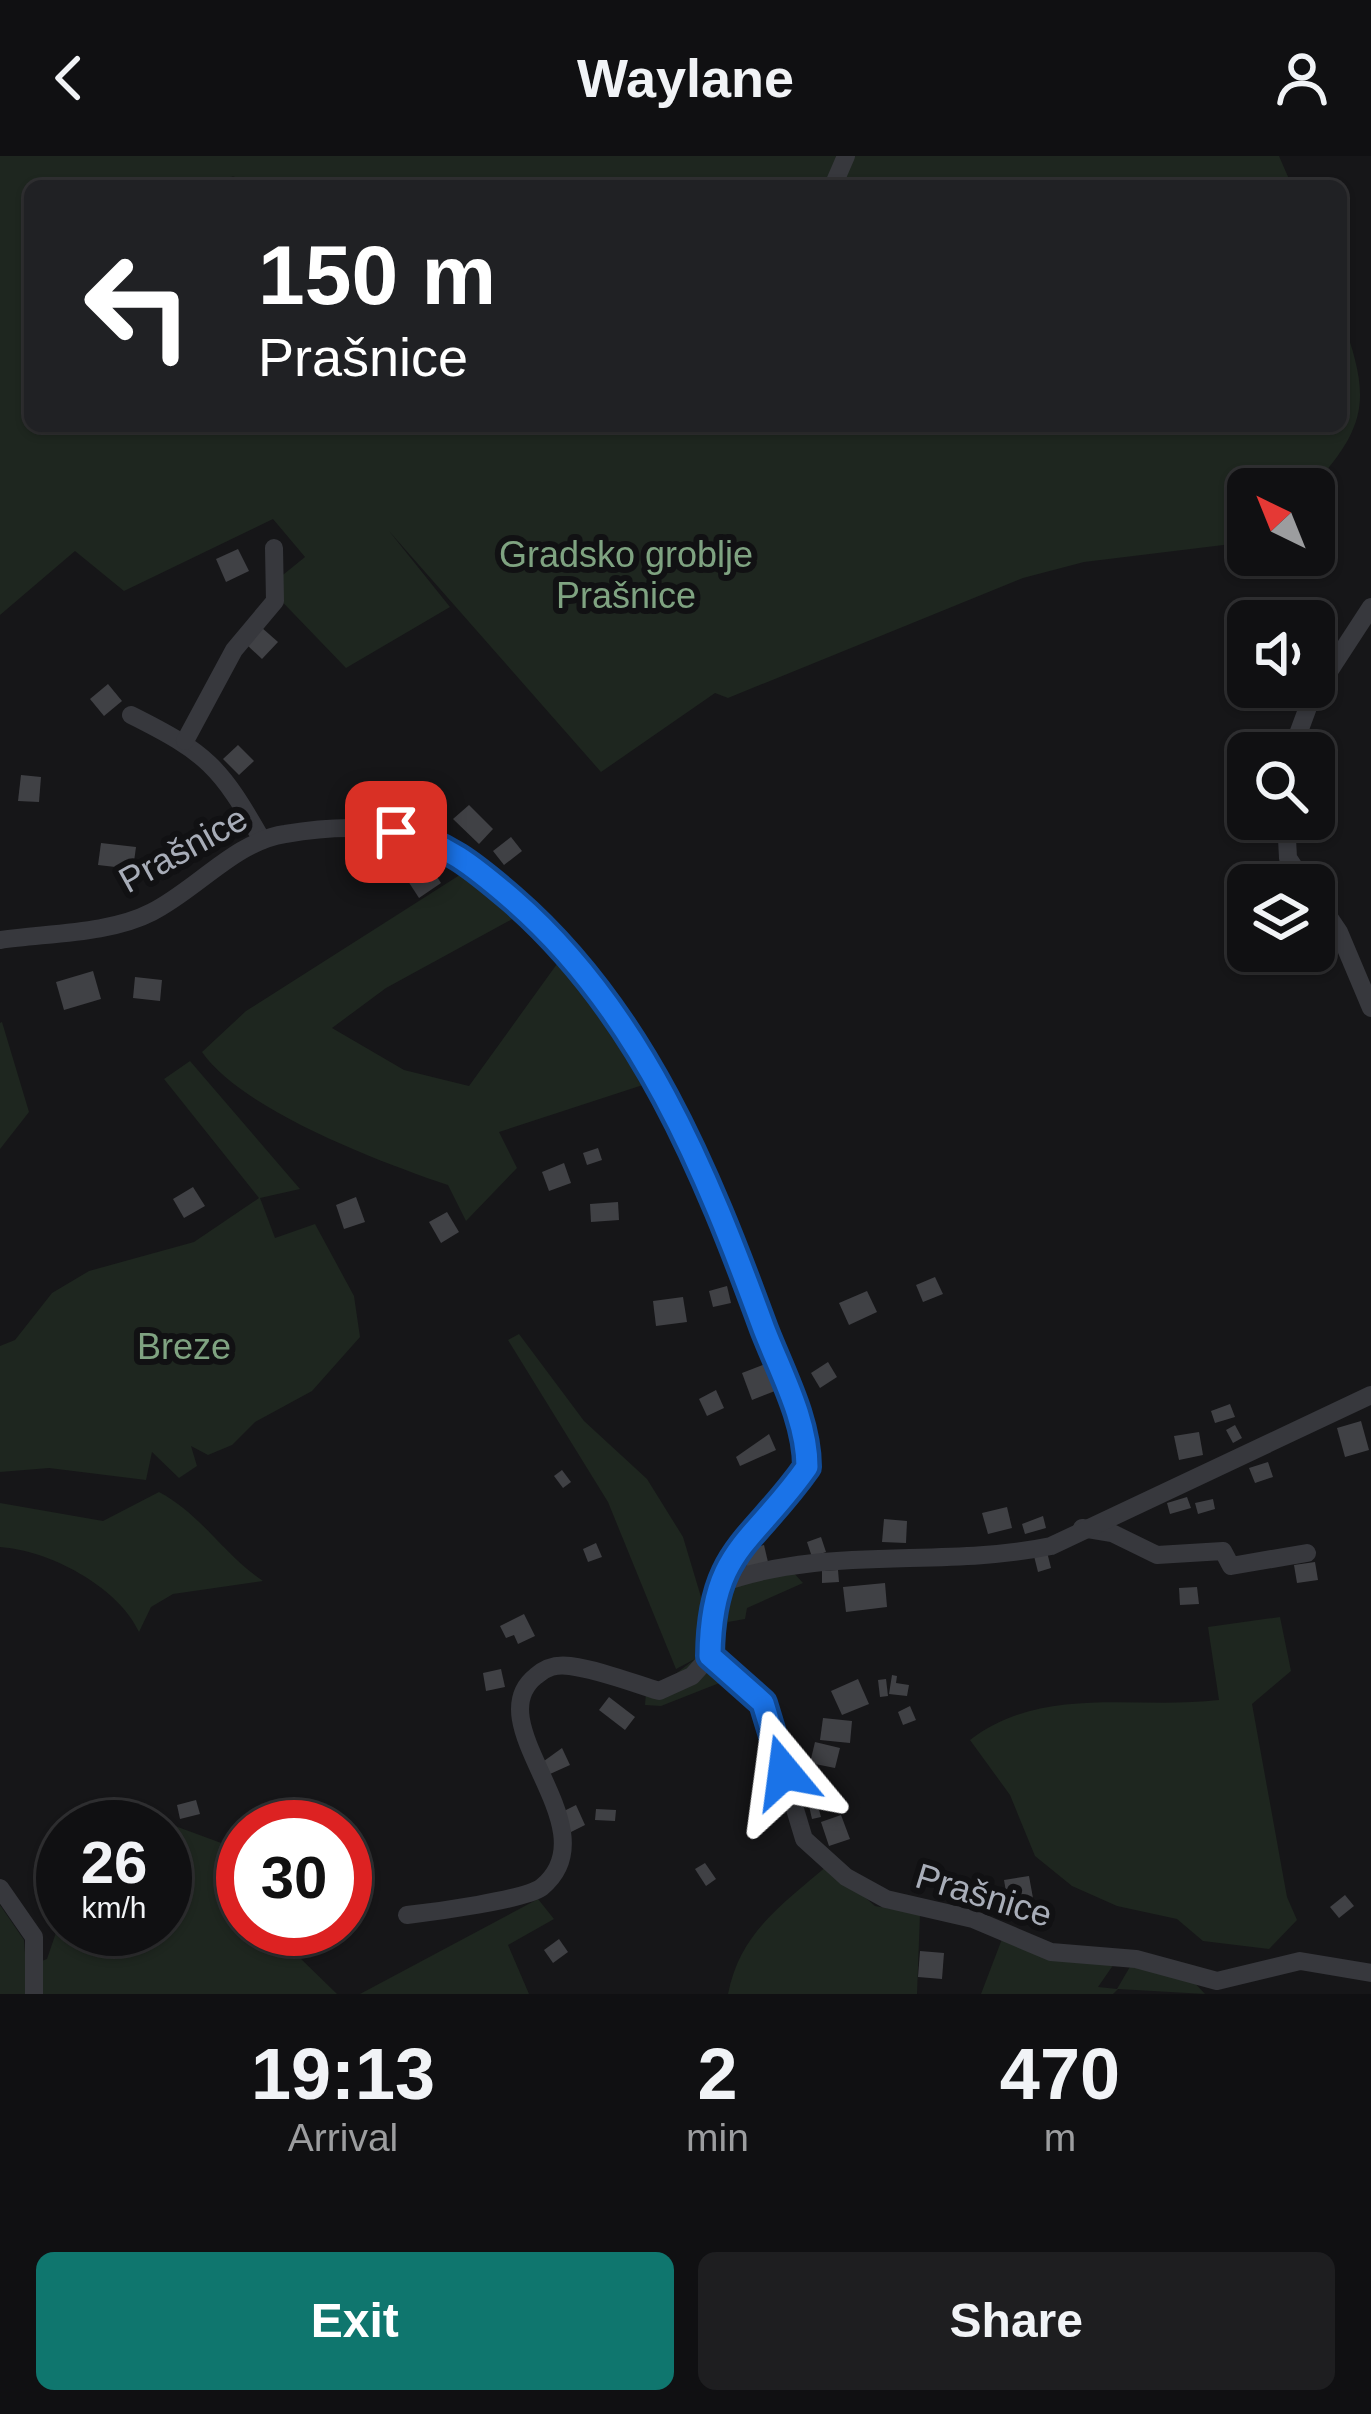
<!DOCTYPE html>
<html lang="en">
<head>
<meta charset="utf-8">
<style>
  body { margin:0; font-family:Helvetica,sans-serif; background:#1e1e20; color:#f1f3f6; height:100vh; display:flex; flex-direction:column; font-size:45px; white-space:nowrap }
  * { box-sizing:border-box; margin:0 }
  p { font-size:39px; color:#9c9d9f }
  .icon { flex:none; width:66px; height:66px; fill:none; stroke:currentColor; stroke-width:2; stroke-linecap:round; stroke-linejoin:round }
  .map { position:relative; height:1838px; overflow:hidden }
  .panel { display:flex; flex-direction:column; background:#101012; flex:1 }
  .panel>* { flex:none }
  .hud { position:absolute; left:24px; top:24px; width:1323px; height:252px; border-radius:18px; box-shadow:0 3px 9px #0004,0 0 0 3px #303032; background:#202124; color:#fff; overflow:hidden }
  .needle { width:78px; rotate:317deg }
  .buttons { position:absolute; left:1227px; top:312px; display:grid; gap:24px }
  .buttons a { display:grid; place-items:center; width:108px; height:108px; border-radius:18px; background:#101012; box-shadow:0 3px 9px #0004,0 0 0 3px #303032; font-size:60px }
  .speed { position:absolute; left:36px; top:1644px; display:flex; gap:24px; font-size:60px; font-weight:700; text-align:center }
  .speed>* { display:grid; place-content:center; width:156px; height:156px; border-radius:50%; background:#101012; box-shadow:0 3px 9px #0004,0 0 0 3px #303032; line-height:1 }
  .speed small { font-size:30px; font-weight:400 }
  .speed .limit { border:18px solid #d22; background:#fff; color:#111 }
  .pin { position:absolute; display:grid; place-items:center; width:102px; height:102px; color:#fff; margin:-51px; border-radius:24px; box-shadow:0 6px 18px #0006 }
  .me { position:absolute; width:132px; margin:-66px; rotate:344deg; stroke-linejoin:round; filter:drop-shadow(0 0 9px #0008) }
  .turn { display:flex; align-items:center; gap:42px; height:252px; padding:0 36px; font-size:54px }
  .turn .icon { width:156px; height:156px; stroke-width:2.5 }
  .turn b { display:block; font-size:84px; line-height:102px }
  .eta { display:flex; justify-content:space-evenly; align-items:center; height:204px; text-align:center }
  .eta b { font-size:72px; font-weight:700; line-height:84px }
  .button { display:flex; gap:24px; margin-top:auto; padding:24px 36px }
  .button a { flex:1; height:138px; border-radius:18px; background:#0f766e; color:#fff; font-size:48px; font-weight:700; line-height:138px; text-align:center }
  .button a+a { background:#1e1e20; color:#f1f3f6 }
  header { display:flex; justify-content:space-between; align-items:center; height:156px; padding:0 36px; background:#101012; font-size:54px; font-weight:700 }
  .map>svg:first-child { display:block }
  .green { fill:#1e261f }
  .building { fill:#404145 }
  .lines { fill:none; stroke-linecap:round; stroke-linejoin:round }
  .street { stroke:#37383d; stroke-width:18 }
  .route-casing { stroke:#114b97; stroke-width:30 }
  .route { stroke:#1a73e8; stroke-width:21 }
  .labels { text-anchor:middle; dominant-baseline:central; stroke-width:12; stroke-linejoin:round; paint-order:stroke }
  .park-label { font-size:36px; fill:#7fa381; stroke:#111113 }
  .street-label { font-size:36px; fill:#a8adb8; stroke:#111113 }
</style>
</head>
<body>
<header><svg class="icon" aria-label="back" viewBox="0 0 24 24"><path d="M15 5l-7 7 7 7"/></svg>Waylane<svg class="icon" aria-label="person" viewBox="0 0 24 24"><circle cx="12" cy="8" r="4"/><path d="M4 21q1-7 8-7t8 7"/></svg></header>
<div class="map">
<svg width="1371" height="1838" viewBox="0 0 1371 1838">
  <rect width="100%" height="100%" fill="#161618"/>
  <!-- green -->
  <g class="green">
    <path d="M 0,0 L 1279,0 L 1292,30 L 208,30 L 235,20 L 192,30 L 30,30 L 30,270 L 1341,270 L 1341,160 C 1371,242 1369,269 1310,333 L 1248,333 L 1248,386 L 1084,406 L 1023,422 L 728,542 L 715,537 L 601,616 L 389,375 L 450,451 L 346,512 L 268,431 L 305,401 L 273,363 L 124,435 L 75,395 L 0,459 Z"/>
    <path d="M 466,715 L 518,760 L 386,832 L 332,872 L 404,914 L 469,930 L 562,801 L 652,926 L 499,976 L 517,1012 L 466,1065 L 448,1029 C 380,1006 242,954 202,896 L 246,855 Z"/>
    <path d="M 2,866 L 29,956 L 0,993 L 0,867 Z"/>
    <path d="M 190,905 L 300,1033 L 260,1042 L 275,1082 L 315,1068 L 354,1140 L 360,1181 L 312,1235 L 255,1266 L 232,1289 L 208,1299 L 191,1290 L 197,1310 L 179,1322 L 152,1296 L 146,1324 L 49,1312 L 0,1316 L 0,1190 L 15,1184 L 52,1137 L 89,1115 L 194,1086 L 259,1042 L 164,923 Z"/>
    <path d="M 519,1178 L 584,1265 L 647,1323 L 683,1381 L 701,1441 L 703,1495 L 727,1524 L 661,1550 L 645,1549 L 647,1525 L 660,1530 L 695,1503 L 676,1513 L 608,1346 L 508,1184 Z"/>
    <path d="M 159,1336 C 202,1359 223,1398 263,1425 L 173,1438 L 151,1451 L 139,1476 C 118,1430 48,1394 0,1391 L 0,1347 L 103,1365 Z"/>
    <path d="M 792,1415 L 803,1427 L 747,1452 L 745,1463 L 728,1466 L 720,1500 C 706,1435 735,1425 792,1415 Z"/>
    <path d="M 1280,1461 L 1291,1515 L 1252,1548 L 1287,1741 L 1297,1764 L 1269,1793 L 1203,1785 L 1177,1763 L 1117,1750 L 1072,1730 L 1035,1700 L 1010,1639 L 970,1584 C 1043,1528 1134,1554 1219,1544 L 1208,1471 Z"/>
    <path d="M 137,1656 L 243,1695 L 243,1773 L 327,1773 L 299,1801 L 337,1838 L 39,1838 L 39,1806 L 47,1803 L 63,1756 L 63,1773 L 165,1773 L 165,1671 L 126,1671 Z"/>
    <path d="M 828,1709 L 875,1750 L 920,1758 L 917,1838 L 728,1838 C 740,1776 782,1749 828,1709 Z"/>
    <path d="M 538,1743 L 554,1763 L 508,1789 L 529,1838 L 360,1838 Z"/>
    <path d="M 0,1749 L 24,1784 L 28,1838 L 0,1838 Z"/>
    <path d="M 1002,1783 L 1116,1805 L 1098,1831 L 1117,1833 L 1131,1809 L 1192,1824 L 1205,1838 L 1118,1833 L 1113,1838 L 981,1838 Z"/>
  </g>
  <!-- building -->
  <g class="building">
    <path d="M 238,393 L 249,415 L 226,426 L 216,403 Z"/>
    <path d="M 261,471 L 278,486 L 262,503 L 246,488 Z"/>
    <path d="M 108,528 L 122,545 L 104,560 L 90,543 Z"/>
    <path d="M 238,589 L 254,605 L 239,619 L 223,603 Z"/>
    <path d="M 21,619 L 41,621 L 39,646 L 18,645 Z"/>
    <path d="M 469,649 L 493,673 L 479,688 L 453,663 Z"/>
    <path d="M 511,681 L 522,695 L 504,709 L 493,695 Z"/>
    <path d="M 101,687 L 136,691 L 133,713 L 98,709 Z"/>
    <path d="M 430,710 L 441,727 L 419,742 L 408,725 Z"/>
    <path d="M 93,815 L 101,843 L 64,854 L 56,826 Z"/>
    <path d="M 135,821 L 162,824 L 160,845 L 133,842 Z"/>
    <path d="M 598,992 L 602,1004 L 587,1009 L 583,997 Z"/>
    <path d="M 564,1007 L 571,1027 L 549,1035 L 542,1016 Z"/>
    <path d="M 193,1031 L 205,1050 L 184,1062 L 173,1043 Z"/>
    <path d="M 356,1041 L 365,1066 L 344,1073 L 336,1049 Z"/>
    <path d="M 618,1046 L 619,1064 L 591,1066 L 590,1048 Z"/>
    <path d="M 447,1056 L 459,1076 L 441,1087 L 429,1066 Z"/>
    <path d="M 935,1121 L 943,1138 L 923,1146 L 916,1129 Z"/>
    <path d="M 727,1130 L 731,1147 L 713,1151 L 709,1135 Z"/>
    <path d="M 867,1135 L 877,1156 L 849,1169 L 839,1147 Z"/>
    <path d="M 683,1141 L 687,1166 L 656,1170 L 653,1145 Z"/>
    <path d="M 828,1206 L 837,1221 L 820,1232 L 811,1217 Z"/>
    <path d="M 765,1208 L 775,1235 L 752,1244 L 742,1217 Z"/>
    <path d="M 716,1234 L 724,1252 L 707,1260 L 699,1243 Z"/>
    <path d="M 1230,1248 L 1235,1261 L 1215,1267 L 1211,1255 Z"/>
    <path d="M 1361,1265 L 1369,1294 L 1345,1301 L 1337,1272 Z"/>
    <path d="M 1235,1269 L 1242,1282 L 1233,1287 L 1226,1274 Z"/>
    <path d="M 1199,1276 L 1203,1299 L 1179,1304 L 1174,1280 Z"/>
    <path d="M 769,1278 L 776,1294 L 740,1310 L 736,1301 Z"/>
    <path d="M 1268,1306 L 1273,1321 L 1255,1327 L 1249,1312 Z"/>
    <path d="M 562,1314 L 571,1326 L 563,1332 L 554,1320 Z"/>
    <path d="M 1187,1341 L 1191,1352 L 1170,1358 L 1167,1347 Z"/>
    <path d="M 1213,1343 L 1215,1353 L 1198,1358 L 1195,1347 Z"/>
    <path d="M 1007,1351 L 1012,1372 L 988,1378 L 982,1357 Z"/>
    <path d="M 1043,1360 L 1046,1372 L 1025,1378 L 1022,1368 Z"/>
    <path d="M 884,1363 L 907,1365 L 906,1387 L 882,1386 Z"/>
    <path d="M 821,1381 L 826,1396 L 812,1401 L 807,1386 Z"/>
    <path d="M 596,1387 L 602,1401 L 588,1406 L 583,1393 Z"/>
    <path d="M 764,1389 L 768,1406 L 747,1412 L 742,1395 Z"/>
    <path d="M 1046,1392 L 1051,1412 L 1038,1416 L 1033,1396 Z"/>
    <path d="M 1315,1406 L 1318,1424 L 1297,1427 L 1294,1409 Z"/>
    <path d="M 838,1414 L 839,1426 L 822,1427 L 822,1415 Z"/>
    <path d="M 885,1427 L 887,1451 L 846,1456 L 843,1431 Z"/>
    <path d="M 1197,1431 L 1199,1448 L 1180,1449 L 1179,1432 Z"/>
    <path d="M 524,1458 L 535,1480 L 518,1488 L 514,1479 L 506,1482 L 500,1470 Z"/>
    <path d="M 501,1513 L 505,1531 L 486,1535 L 483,1517 Z"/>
    <path d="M 892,1519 L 897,1520 L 896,1527 L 909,1529 L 907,1540 L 889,1538 Z"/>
    <path d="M 858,1523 L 869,1548 L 842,1559 L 831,1535 Z"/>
    <path d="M 886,1523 L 888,1540 L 880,1541 L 878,1524 Z"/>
    <path d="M 609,1541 L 635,1561 L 625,1574 L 599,1554 Z"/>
    <path d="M 910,1550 L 916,1564 L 903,1569 L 898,1556 Z"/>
    <path d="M 823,1562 L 852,1565 L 850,1587 L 820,1584 Z"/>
    <path d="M 815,1586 L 840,1592 L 835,1612 L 810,1607 Z"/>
    <path d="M 562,1592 L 570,1609 L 550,1618 L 544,1605 Z"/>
    <path d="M 815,1639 L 821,1661 L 812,1663 L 807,1641 Z"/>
    <path d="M 196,1644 L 200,1658 L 180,1663 L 177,1649 Z"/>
    <path d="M 576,1649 L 585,1669 L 571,1676 L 562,1656 Z"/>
    <path d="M 596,1653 L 616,1654 L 615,1665 L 595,1664 Z"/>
    <path d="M 841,1659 L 850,1683 L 829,1690 L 821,1666 Z"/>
    <path d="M 705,1707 L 716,1723 L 706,1730 L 695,1713 Z"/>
    <path d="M 1029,1720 L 1033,1742 L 1008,1747 L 1004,1724 Z"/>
    <path d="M 1345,1739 L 1354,1750 L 1339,1762 L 1330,1751 Z"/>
    <path d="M 559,1783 L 568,1796 L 553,1807 L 544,1794 Z"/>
    <path d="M 920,1795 L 944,1797 L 942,1823 L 918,1821 Z"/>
  </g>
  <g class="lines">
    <!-- street -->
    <g class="street">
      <path d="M 833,30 L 846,0"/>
      <path d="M 131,559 C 207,597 220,610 262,684"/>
      <path d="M 185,585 L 234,494 L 275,445 L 274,392"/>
      <path d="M 1291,597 L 1311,543 L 1371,451"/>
      <path d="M 1286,663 L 1288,702 L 1306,729"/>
      <path d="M 1314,739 L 1339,776 L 1371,852"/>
      <path d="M 0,784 C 47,777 110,778 152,756 C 196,734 236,685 285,678 C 404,658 462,688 543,774 C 642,878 690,987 744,1118 C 767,1171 781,1228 807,1279 L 807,1311 C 753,1389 711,1392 710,1500 L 763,1547 L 804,1683 L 846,1721 L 886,1743 L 973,1763 L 1051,1796 L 1136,1803 L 1217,1825 L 1300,1805 L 1371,1817"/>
      <path d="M 1082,1372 L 1112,1377 L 1157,1399 L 1223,1395 L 1231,1410 L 1307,1397"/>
      <path d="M 716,1429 C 824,1388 941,1413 1051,1390 L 1371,1239"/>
      <path d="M 0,1732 L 34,1781 L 34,1838"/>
      <path d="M 407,1759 C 433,1756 525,1744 542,1731 C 613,1672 475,1568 536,1520 C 546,1511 556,1508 570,1510 C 600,1514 630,1526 659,1535 L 692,1520 L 710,1500"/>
    </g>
  </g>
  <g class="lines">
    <!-- route casing -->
    <g class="route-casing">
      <path id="route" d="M 396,676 C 444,685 476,712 512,743 C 642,856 706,1015 764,1173 C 781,1217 807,1264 807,1311 C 753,1388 711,1393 710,1500 L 763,1547 L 784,1616"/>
    </g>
    <!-- route -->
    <use href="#route" class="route"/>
  </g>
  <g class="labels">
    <!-- park labels -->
    <g class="park-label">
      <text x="626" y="398">Gradsko groblje<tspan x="626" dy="41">Prašnice</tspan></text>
      <text x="184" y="1190">Breze</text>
    </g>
    <!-- street labels -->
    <g class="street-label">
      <text transform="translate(183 693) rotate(-29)">Prašnice</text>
      <text transform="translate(984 1739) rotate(17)">Prašnice</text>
    </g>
  </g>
</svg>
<div class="buttons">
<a><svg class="needle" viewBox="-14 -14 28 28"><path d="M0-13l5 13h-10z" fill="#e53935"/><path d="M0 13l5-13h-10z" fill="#9c9d9f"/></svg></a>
<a><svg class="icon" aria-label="sound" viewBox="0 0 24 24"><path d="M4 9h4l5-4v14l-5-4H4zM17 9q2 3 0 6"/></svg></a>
<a><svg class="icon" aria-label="search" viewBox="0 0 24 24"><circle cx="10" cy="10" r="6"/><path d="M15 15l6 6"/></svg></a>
<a><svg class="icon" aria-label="layers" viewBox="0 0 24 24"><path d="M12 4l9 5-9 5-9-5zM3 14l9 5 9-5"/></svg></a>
</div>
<div class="speed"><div>26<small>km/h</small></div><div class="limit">30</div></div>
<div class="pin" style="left:396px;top:676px;background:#d93025"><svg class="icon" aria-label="arrive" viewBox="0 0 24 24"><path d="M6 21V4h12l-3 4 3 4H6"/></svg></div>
<svg class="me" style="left:784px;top:1616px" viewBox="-20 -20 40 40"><path d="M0-17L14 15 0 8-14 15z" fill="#1a73e8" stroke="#fff" stroke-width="4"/></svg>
<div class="hud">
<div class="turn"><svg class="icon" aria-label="left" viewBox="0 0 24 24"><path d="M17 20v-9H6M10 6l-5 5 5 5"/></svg><div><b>150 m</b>Prašnice</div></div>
</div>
</div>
<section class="panel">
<div class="eta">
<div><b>19:13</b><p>Arrival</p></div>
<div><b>2</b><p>min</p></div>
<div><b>470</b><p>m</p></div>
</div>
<div class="button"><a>Exit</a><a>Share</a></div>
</section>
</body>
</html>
